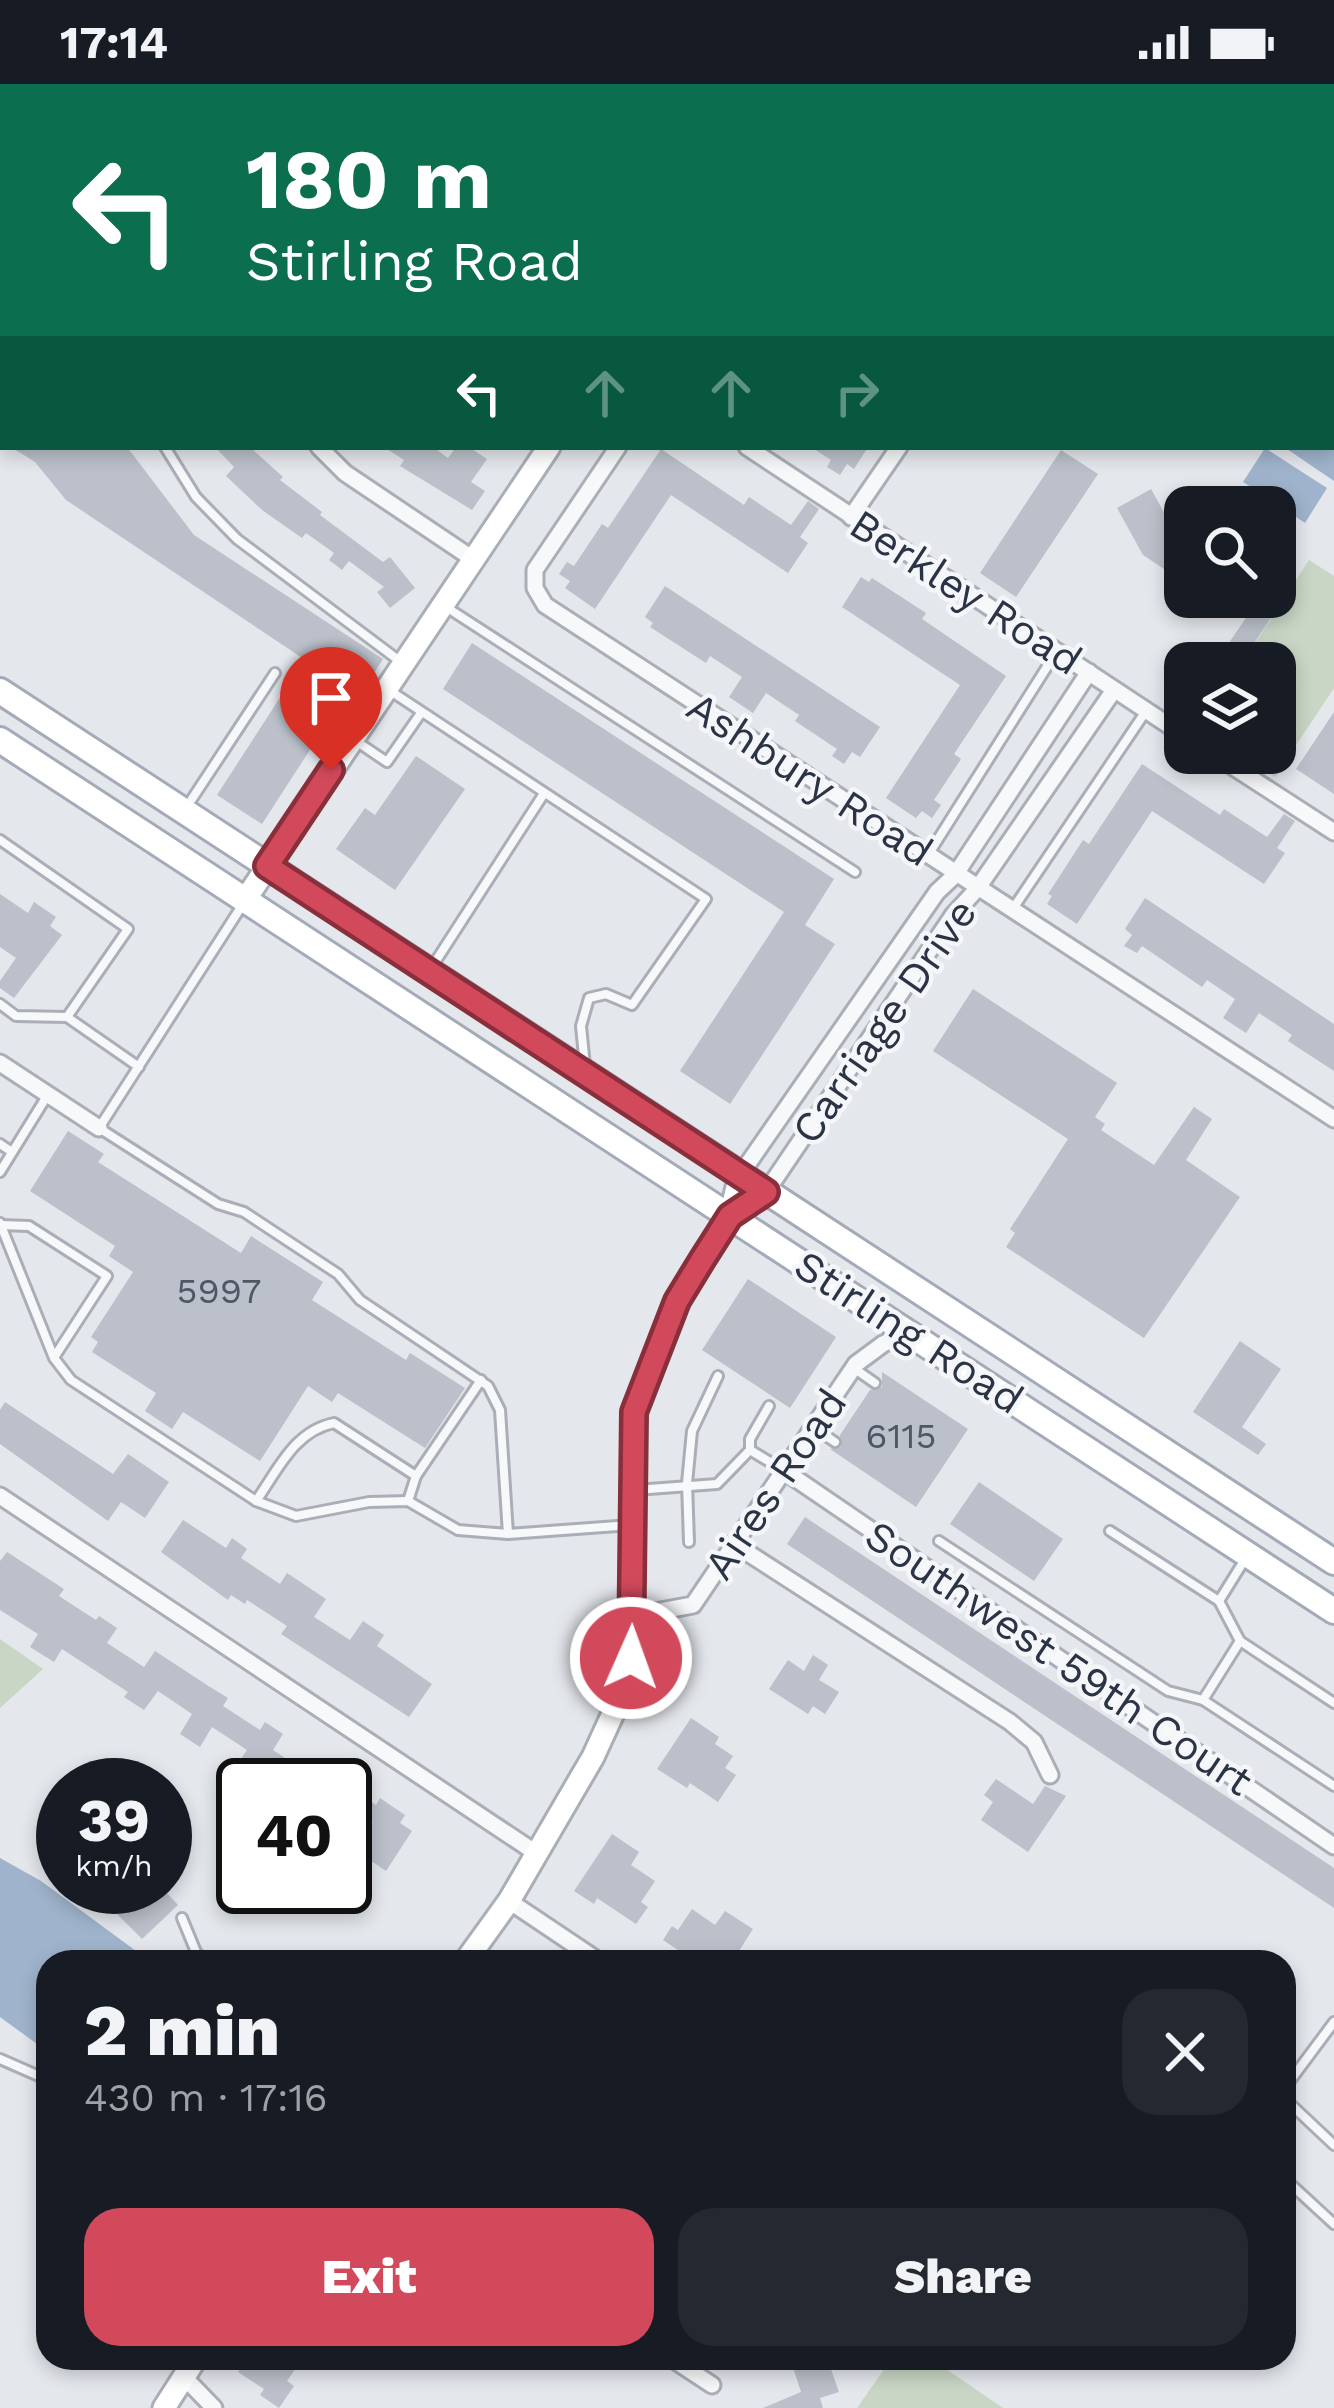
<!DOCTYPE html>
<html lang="en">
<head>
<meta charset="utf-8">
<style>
  body { margin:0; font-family:"Work Sans",sans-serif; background:#242831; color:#f1f3f6; height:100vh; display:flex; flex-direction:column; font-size:45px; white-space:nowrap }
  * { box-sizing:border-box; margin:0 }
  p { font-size:39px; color:#9ea1a6 }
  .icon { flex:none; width:66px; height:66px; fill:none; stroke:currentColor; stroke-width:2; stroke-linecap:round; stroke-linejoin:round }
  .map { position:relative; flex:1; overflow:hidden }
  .details { position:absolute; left:36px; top:1866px; width:1260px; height:420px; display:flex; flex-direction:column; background:#171b24; border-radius:36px; box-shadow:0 6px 18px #0003 }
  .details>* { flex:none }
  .hud { position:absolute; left:0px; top:0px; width:1335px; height:366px; box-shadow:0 6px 18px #0003; background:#0b6e4f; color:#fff; overflow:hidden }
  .buttons { position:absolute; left:1164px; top:402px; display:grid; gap:24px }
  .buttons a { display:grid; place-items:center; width:132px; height:132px; border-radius:24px; background:#171b24; box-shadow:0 6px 18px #0003; font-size:60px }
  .speed { position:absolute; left:36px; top:1674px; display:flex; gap:24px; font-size:60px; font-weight:700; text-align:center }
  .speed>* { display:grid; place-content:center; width:156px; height:156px; border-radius:50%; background:#171b24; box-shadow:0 6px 18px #0003; line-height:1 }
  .speed small { font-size:30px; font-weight:400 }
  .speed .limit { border:6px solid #111; border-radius:18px; background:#fff; color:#111 }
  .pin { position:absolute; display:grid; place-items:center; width:102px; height:102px; color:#fff; margin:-123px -51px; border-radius:50% 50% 50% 0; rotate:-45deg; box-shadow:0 0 12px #0007 }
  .pin .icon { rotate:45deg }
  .me { position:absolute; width:132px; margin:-66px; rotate:2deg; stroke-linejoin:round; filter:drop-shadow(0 0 9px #0008) }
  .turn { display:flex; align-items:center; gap:42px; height:252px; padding:0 48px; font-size:54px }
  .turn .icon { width:156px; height:156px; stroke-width:2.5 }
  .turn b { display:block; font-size:84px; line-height:102px }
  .lanes { display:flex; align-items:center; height:114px; padding:0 48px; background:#0003; justify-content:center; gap:60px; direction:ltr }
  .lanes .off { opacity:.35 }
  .round { display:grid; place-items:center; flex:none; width:126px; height:126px; border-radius:36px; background:#242831 }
  .overview { display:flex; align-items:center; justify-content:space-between; height:204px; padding:0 48px }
  h1 { font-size:72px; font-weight:800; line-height:90px }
  .cta { display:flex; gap:24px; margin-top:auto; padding:24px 48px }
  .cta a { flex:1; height:138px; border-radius:36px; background:#d1495b; color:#fff; font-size:48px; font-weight:800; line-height:138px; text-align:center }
  .cta a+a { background:#242831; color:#f1f3f6 }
  .status { display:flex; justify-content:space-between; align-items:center; height:84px; padding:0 60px; background:#171b24; direction:ltr }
  .status svg { height:33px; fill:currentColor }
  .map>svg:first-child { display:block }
  .green { fill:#c9d6c5 }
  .water { fill:#9fb4cc }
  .building { fill:#bbc0ca }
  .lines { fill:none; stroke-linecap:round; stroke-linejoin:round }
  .lane-casing { stroke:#a9aeb7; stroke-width:14 }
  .street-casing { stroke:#a9aeb7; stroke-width:21 }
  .secondary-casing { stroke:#a9aeb7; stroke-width:27 }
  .primary-casing { stroke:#a3abb8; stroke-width:30 }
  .lane { stroke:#f7f8fa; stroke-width:8 }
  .street { stroke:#f7f8fa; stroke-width:15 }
  .secondary { stroke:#fff; stroke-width:21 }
  .primary { stroke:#fff; stroke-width:24 }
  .route-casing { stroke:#882f3b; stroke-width:30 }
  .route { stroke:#d1495b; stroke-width:21 }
  .labels { text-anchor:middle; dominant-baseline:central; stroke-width:9; stroke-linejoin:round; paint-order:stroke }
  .number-label { font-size:36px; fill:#4f5766 }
  .street-label { font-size:42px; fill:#2b3445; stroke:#f4f6f9 }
</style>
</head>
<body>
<div class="status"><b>17:14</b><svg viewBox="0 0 49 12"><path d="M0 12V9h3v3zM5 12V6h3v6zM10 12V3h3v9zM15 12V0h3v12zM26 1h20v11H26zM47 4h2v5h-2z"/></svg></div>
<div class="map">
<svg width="1334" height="2324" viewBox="0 0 1334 2324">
  <rect width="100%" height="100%" fill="#e4e7ec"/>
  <!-- green -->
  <g class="green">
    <path d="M 1309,476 L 1334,492 L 1334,604 L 1275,693 L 1238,669 L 1275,669 L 1275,579 L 1242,579 Z"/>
    <path d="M 0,1555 L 43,1585 L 0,1624 Z"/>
    <path d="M 892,2274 L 930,2274 L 1003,2324 L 857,2324 Z"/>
  </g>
  <!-- water -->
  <g class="water">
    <path d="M 1332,58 L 1334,58 L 1334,397 L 1284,363 L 1332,363 Z"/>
    <path d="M 1265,364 L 1327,404 L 1305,439 L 1287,427 L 1276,444 L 1275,423 L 1249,423 L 1259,408 L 1243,398 Z"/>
    <path d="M 0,1774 L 41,1797 L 151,1878 L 48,1878 L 48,1968 L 0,1933 Z"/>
  </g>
  <!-- building -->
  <g class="building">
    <path d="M 11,363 L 127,363 L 194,451 L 383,575 L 359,612 L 66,416 L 35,378 Z"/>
    <path d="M 215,363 L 250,363 L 283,393 L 280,396 L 322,428 L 320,431 L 383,478 L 390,473 L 415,504 L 390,524 L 377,508 L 384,503 L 349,477 L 342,486 L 329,476 L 334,469 L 306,449 L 302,454 L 262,426 L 226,392 L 234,383 Z"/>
    <path d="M 384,363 L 433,363 L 448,374 L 456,363 L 469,363 L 487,375 L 471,398 L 485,407 L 472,426 L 400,382 L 404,376 Z"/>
    <path d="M 811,363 L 868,363 L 854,385 L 847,380 L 840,391 L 827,383 L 831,376 Z"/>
    <path d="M 661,365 L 744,421 L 749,413 L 791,441 L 808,417 L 819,425 L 800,453 L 808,459 L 788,489 L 671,411 L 595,525 L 565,504 L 570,497 L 559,490 L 567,478 L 574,482 L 602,440 L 608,444 Z"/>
    <path d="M 1061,366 L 1098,390 L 1016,513 L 980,489 Z"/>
    <path d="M 1151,405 L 1170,439 L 1185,417 L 1185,499 L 1143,471 L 1117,424 Z"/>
    <path d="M 861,493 L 869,498 L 872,494 L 926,529 L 922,535 L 1006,592 L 954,670 L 961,675 L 934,716 L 941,721 L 932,734 L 922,727 L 916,734 L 886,714 L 960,601 L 842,523 Z"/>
    <path d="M 665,502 L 880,643 L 860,673 L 852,668 L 844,680 L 832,672 L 837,665 L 795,637 L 799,631 L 766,609 L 753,629 L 729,613 L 742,593 L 710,572 L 706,579 L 650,543 L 653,539 L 645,533 Z"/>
    <path d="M 1255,520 L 1272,532 L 1247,570 L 1229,559 Z"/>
    <path d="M 472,559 L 834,795 L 805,841 L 835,860 L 730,1020 L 680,987 L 784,828 L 443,605 Z"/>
    <path d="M 281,612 L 326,641 L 262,740 L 217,711 Z"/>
    <path d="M 1334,628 L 1334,710 L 1296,685 Z"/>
    <path d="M 416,672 L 465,705 L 395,806 L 336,765 L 365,724 L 375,731 Z"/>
    <path d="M 1142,680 L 1220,731 L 1224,725 L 1267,753 L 1284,730 L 1295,737 L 1277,764 L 1285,769 L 1264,800 L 1152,727 L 1077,840 L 1047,820 L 1052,812 L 1048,810 L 1083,756 L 1089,760 Z"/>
    <path d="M 0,810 L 28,829 L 34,818 L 56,833 L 50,842 L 62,851 L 14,914 L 0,904 L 0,897 L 16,874 L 0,863 Z"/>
    <path d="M 1145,814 L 1334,940 L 1334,987 L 1288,957 L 1292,951 L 1259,929 L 1246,949 L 1223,934 L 1235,915 L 1207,896 L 1202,903 L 1142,862 L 1137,869 L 1124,862 L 1132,851 L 1125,845 Z"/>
    <path d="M 973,905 L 1117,999 L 1095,1033 L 1105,1040 L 1101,1046 L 1154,1081 L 1194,1023 L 1212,1035 L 1186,1076 L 1240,1113 L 1144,1254 L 1006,1163 L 1015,1149 L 1010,1145 L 1068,1055 L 933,967 Z"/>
    <path d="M 68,1047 L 104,1070 L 98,1078 L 241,1169 L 251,1152 L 323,1198 L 312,1216 L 406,1276 L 410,1269 L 465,1304 L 425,1364 L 338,1309 L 332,1318 L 308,1302 L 260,1377 L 183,1328 L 172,1345 L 145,1327 L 156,1309 L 92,1268 L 98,1258 L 91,1253 L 133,1188 L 109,1172 L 115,1162 L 30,1107 Z"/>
    <path d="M 748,1195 L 836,1253 L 790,1324 L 702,1266 Z"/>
    <path d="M 1240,1257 L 1281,1285 L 1242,1343 L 1266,1360 L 1258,1371 L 1193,1328 Z"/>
    <path d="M 882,1288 L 968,1345 L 916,1423 L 830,1365 L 841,1363 L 840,1351 L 870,1306 L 882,1303 Z"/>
    <path d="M 5,1318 L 113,1390 L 128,1370 L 169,1398 L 145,1434 L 121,1418 L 108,1437 L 0,1360 L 0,1326 Z"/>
    <path d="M 979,1398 L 1063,1455 L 1034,1497 L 950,1440 Z"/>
    <path d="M 805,1433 L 1334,1784 L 1334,1824 L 787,1460 Z"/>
    <path d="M 183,1436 L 226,1464 L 232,1454 L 247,1465 L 241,1474 L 280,1500 L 287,1489 L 326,1515 L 314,1533 L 350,1556 L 363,1537 L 384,1551 L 377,1562 L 432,1600 L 409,1633 L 281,1550 L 287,1542 L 247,1516 L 245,1520 L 231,1511 L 228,1516 L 161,1468 Z"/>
    <path d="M 7,1468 L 64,1505 L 59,1512 L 96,1536 L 99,1532 L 117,1544 L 107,1559 L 144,1583 L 155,1567 L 210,1603 L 228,1614 L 223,1622 L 260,1646 L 265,1638 L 283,1650 L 273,1666 L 315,1694 L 326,1678 L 345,1691 L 338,1701 L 251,1701 L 232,1688 L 247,1666 L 212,1643 L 200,1663 L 180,1650 L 192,1630 L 158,1607 L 144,1626 L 124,1613 L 128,1608 L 62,1565 L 54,1578 L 30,1563 L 38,1550 L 0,1526 L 0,1477 Z"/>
    <path d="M 813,1571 L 828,1581 L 819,1596 L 839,1608 L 825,1630 L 813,1622 L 808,1630 L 769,1605 L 788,1576 L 804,1587 Z"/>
    <path d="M 691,1634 L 719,1653 L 715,1660 L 733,1672 L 725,1684 L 736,1691 L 718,1718 L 690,1699 L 687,1704 L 657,1685 Z"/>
    <path d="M 996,1695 L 1033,1720 L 1045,1702 L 1066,1712 L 1028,1768 L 981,1736 L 993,1718 L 984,1711 Z"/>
    <path d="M 345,1700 L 376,1721 L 380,1714 L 405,1731 L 400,1739 L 412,1747 L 386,1787 L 355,1766 L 373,1738 L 345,1720 Z"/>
    <path d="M 612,1750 L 639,1768 L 631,1781 L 655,1797 L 641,1818 L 648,1823 L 636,1840 L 597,1814 L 594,1820 L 574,1807 Z"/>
    <path d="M 90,1803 L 161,1803 L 178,1821 L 142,1855 Z"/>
    <path d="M 692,1825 L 715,1841 L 725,1827 L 753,1845 L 732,1878 L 682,1878 L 687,1872 L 663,1856 L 672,1842 L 678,1846 Z"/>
    <path d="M 248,2274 L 303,2274 L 287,2297 L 294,2302 L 279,2324 L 260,2311 L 264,2305 L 238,2288 Z"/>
    <path d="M 790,2274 L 827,2274 L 839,2308 L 820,2314 L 823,2324 L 763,2324 L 801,2308 Z"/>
  </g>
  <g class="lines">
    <!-- lane casing -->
    <g class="lane-casing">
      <g id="lane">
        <path d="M 1016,0 L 1020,3"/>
        <path d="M 0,211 L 3,213"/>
        <path d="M 165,363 L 196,413 L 237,455 L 401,578"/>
        <path d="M 443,521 L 855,788"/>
        <path d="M 392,608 L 706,815 L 632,921 L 606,910 L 589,914 L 581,942 L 585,982"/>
        <path d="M 353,655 L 387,678 L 421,629"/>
        <path d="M 188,721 L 275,589"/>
        <path d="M 0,756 L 128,845 L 67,933"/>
        <path d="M 928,771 L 1057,567"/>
        <path d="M 243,820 L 99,1044 L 218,1120 L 244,1128 L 338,1190 L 360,1216 L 488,1302 L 500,1326 L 508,1450 L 631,1441"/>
        <path d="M 1012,826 L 1146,627"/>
        <path d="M 430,886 L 543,711"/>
        <path d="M 0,920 L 16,932 L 67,933 L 139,983"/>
        <path d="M 0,1060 L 12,1068"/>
        <path d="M 0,1088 L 47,1012"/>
        <path d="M 0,1139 L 54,1274 L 71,1296 L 256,1417 L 296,1432 L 369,1418 L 408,1417 L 458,1446 L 508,1450"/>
        <path d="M 1,1141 L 29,1142 L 107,1192 L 55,1272"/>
        <path d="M 855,1285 L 875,1299"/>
        <path d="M 814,1344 L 835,1358"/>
        <path d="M 750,1366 L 783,1386"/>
        <path d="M 635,1406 L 717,1400 L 750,1366 L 750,1355 L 769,1322"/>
        <path d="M 256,1417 C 278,1386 294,1347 334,1339 L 416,1392"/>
        <path d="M 408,1417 L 416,1392 L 481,1296"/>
        <path d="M 1110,1447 L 1219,1517 L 1240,1557 L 1334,1619"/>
        <path d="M 939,1457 L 1168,1607 L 1203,1616 L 1334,1702"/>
        <path d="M 689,1458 L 687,1399 L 692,1347 L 718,1292"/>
        <path d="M 1219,1517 L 1247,1472"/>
        <path d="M 1203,1616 L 1240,1557"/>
        <path d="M 182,1834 L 196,1868 L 205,1878"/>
        <path d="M 0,1975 L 48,1996"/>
        <path d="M 1284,2005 L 1334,1938"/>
        <path d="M 1284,2014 L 1334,2061"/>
        <path d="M 1284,2094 L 1334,2140"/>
      </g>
    </g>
    <!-- street casing -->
    <g class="street-casing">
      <g id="street">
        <path d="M 742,0 L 746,3"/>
        <path d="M 95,3 L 97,0"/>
        <path d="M 364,3 L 366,0"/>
        <path d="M 994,3 L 996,0"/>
        <path d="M 0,70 L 3,72"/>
        <path d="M 0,150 L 3,145"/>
        <path d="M 319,363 L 345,389 L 473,475"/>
        <path d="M 618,363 L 535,486 L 535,504 L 545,521 L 1334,1035"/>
        <path d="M 747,363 L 1185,652"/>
        <path d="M 851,433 L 899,363"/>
        <path d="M 1212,669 L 1334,748"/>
        <path d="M 0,979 L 99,1044"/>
        <path d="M 740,1091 L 937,808 L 955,791 L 1089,588"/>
        <path d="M 766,1108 L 954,830 L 977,805 L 1114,606"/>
        <path d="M 783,1386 L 1334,1762"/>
        <path d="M 0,1412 L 536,1769"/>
        <path d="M 734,1460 L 1010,1638 L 1034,1658 L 1050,1691"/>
        <path d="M 633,1532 L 693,1521 L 856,1280 L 883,1260 L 909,1248"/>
        <path d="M 509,1817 L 600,1878"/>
        <path d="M 671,2274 L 712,2301"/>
        <path d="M 184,2293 L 214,2324"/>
      </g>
    </g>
    <!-- secondary casing -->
    <g class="secondary-casing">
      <g id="secondary">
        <path d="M 795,3 L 797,0"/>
        <path d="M 245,816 L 549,363"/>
        <path d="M 465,1878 L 509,1817 L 593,1673 L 615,1625 L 631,1573 L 634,1328 L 677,1217 L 730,1132 L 740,1091"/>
        <path d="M 164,2324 L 196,2274"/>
      </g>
    </g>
    <!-- primary casing -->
    <g class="primary-casing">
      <g id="primary">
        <path d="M 0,607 L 1334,1478"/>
        <path d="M 0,656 L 1334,1527"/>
      </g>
    </g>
    <!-- lane -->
    <use href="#lane" class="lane"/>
    <!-- street -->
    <use href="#street" class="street"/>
    <!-- secondary -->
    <use href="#secondary" class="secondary"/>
    <!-- primary -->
    <use href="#primary" class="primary"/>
  </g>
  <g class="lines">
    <!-- route casing -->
    <g class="route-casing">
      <path id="route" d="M 331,686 L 267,782 L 766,1108 L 730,1132 L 702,1176 L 677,1217 L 634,1328 L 631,1574"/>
    </g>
    <!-- route -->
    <use href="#route" class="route"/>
  </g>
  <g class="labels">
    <!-- number labels -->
    <g class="number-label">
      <text x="219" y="1207">5997</text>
      <text x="901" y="1352">6115</text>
    </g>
    <!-- street labels -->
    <g class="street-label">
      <text transform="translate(966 508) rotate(33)">Berkley Road</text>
      <text transform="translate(810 695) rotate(33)">Ashbury Road</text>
      <text transform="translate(884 937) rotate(-55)">Carriage Drive</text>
      <text transform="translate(909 1248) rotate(33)">Stirling Road</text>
      <text transform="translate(775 1400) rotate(-56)">Aires Road</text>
      <text transform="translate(1059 1574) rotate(34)">Southwest 59th Court</text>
    </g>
  </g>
</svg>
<div class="buttons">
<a><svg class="icon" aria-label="search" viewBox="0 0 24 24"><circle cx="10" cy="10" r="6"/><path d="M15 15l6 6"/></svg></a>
<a><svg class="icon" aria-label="layers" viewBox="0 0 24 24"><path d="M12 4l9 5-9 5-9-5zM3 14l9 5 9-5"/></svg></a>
</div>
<div class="speed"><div>39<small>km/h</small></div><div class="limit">40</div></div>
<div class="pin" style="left:331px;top:686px;background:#d93025"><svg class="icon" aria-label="arrive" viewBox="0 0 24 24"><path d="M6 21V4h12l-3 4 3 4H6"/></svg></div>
<svg class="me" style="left:631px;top:1574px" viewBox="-20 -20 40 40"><circle r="17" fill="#d1495b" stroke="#fff" stroke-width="3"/><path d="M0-11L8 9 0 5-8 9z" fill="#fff"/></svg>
<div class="hud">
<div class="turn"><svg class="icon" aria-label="left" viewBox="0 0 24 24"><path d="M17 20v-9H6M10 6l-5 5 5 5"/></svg><div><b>180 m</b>Stirling Road</div></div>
<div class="lanes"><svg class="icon" aria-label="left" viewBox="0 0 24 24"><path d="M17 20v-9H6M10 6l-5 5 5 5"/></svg><svg class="icon off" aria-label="ahead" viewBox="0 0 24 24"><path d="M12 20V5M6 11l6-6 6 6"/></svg><svg class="icon off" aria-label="ahead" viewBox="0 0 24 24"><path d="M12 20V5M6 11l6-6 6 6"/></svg><svg class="icon off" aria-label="right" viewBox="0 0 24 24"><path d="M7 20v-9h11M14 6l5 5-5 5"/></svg></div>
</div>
<section class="details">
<div class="overview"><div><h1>2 min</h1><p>430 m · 17:16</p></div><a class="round"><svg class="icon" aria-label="close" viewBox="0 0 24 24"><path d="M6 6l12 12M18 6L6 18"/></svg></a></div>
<div class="cta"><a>Exit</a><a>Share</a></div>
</section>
</div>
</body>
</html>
